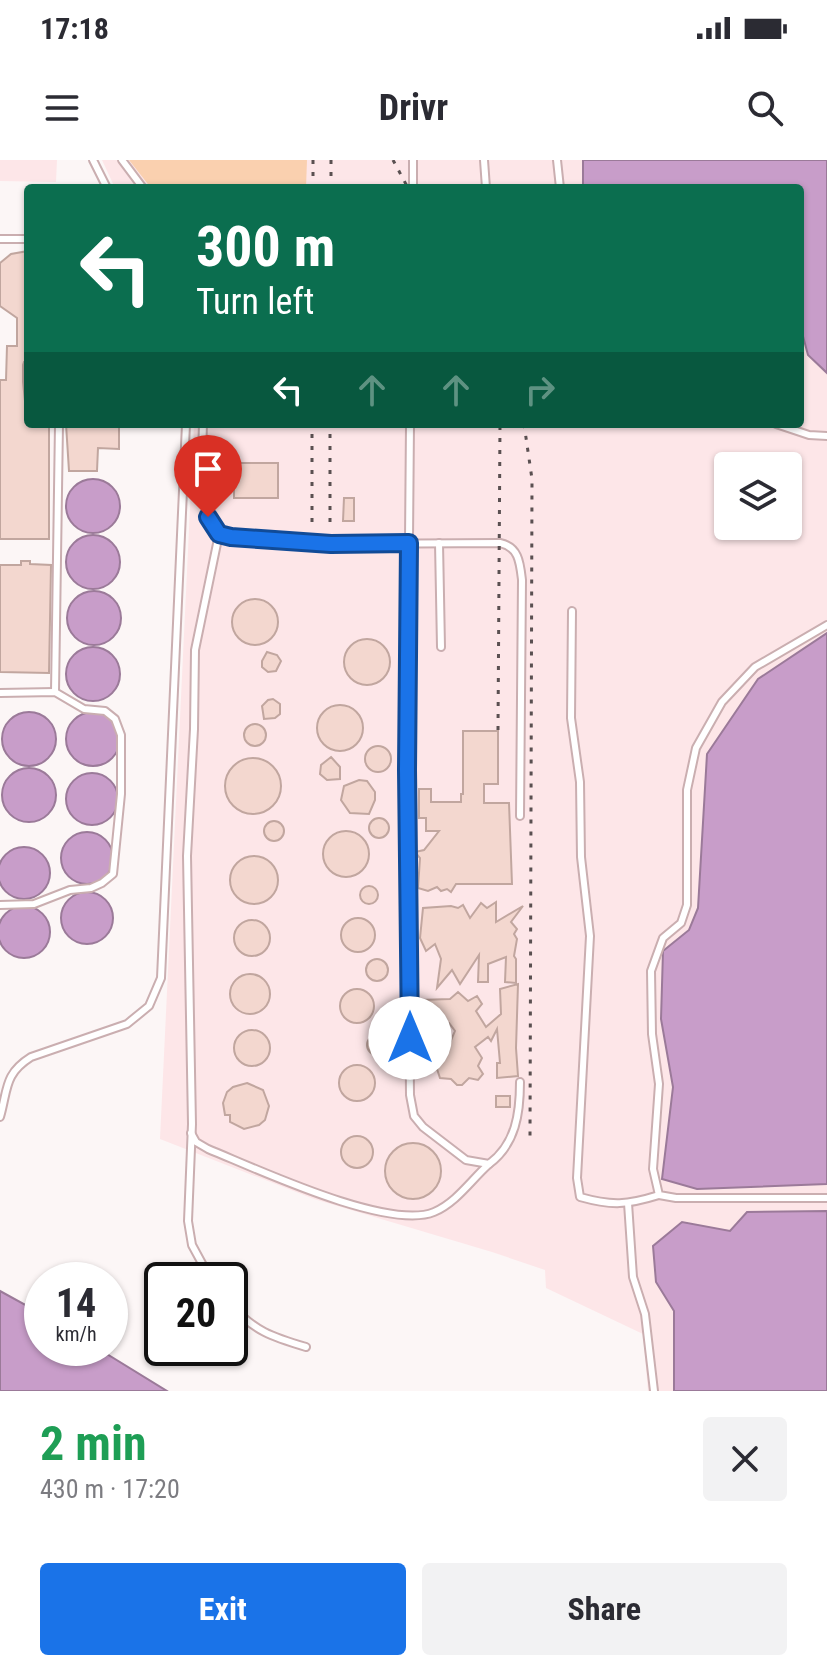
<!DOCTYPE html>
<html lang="en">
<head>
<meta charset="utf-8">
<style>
  body { margin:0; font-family:"Roboto Condensed",sans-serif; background:#f2f2f3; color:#2b2b33; height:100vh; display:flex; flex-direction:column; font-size:30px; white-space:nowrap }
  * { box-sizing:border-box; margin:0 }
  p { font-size:26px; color:#7c7c81 }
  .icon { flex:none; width:44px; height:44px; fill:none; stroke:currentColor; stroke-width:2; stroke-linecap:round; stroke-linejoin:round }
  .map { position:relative; height:1231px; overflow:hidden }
  .drawer { display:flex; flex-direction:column; background:#fff; flex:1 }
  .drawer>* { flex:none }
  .hud { position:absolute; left:24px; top:24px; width:780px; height:244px; border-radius:8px; box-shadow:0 2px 6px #0004; background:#0b6e4f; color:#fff; overflow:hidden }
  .buttons { position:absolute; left:714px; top:292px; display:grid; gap:16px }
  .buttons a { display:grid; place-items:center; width:88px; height:88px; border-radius:8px; background:#fff; box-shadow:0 2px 6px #0004; font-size:40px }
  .speed { position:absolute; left:24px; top:1102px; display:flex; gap:16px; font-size:40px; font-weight:700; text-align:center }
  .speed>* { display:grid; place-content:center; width:104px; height:104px; border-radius:50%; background:#fff; box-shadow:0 2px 6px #0004; line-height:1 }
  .speed small { font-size:20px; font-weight:400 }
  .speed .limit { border:4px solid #111; border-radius:12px; background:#fff; color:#111 }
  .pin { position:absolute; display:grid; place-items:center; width:68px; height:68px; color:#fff; margin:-82px -34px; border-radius:50% 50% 50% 0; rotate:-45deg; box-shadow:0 0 8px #0007 }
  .pin .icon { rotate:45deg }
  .me { position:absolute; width:88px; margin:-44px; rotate:0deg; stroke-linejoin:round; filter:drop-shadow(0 0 6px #0008) }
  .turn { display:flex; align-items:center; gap:28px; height:168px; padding:0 40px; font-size:36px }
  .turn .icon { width:104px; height:104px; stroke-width:2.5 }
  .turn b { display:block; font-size:56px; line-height:68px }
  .lanes { display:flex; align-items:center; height:76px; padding:0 40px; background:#0003; justify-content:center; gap:40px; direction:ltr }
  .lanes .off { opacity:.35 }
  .round { display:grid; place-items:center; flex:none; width:84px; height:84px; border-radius:8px; background:#f2f2f3 }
  .summary { display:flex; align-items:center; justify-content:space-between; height:136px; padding:0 40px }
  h1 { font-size:48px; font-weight:700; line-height:60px; color:#1e9e55 }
  .primary-button { display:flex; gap:16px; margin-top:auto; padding:16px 40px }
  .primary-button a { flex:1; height:92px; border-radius:8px; background:#1a73e8; color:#fff; font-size:32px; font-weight:700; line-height:92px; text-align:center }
  .primary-button a+a { background:#f2f2f3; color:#2b2b33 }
  .status { display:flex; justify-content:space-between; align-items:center; height:56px; padding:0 40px; background:#fff; direction:ltr }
  .status svg { height:22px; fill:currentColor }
  header { display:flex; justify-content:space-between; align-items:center; height:104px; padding:0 40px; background:#fff; font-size:36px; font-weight:700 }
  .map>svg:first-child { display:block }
  .built { fill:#fde6e8; fill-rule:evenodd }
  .green { fill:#fad0af }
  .water { fill:#c89dc9; stroke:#9b7a99; stroke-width:2 }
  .building { fill:#f3d7cf; stroke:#c1a69f; stroke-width:2 }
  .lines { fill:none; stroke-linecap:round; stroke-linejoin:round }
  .lane-casing { stroke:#caaeb0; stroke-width:10 }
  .lane { stroke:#fff; stroke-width:6 }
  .rail { stroke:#5a5051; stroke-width:3; stroke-dasharray:4 8; stroke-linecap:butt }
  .route-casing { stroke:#114b97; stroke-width:20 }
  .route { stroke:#1a73e8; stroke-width:14 }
</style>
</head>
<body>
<div class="status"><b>17:18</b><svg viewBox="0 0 49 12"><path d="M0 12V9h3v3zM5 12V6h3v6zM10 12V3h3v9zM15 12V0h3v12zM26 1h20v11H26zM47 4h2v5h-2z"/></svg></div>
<header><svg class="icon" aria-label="menu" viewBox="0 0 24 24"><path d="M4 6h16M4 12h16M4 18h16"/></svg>Drivr<svg class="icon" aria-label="search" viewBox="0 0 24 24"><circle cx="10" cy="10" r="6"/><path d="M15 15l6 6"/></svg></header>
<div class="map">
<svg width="827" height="1231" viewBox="0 0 827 1231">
  <rect width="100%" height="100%" fill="#fcf6f6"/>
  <!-- built -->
  <g class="built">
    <path d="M 0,0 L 57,0 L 56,22 L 0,21 Z"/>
    <path d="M 102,0 L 827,0 L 827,1231 L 648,1231 L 643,1174 L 546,1128 L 545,1110 L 492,1092 L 314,1039 L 160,979 L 194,264 L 800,264 L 800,28 L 115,28 ZM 728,306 L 788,306 L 788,366 L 728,366 Z"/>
  </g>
  <!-- green -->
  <path class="green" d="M 129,0 L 307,0 L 306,28 L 151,28 Z"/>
  <!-- water -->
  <g class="water">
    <path d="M 583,0 L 827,0 L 827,213 L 808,195 L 800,165 L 800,28 L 583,28 Z"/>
    <circle cx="93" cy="346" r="27"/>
    <circle cx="93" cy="402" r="27"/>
    <circle cx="94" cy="458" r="27"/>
    <path d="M 827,473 L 827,1024 L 697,1029 L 662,1019 L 673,927 L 661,859 L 663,791 L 689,770 L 698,748 L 707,594 L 758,519 Z"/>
    <circle cx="93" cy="514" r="27"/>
    <circle cx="29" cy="579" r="27"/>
    <circle cx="93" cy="579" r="27"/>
    <circle cx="29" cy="635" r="27"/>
    <circle cx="92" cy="639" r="26"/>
    <circle cx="87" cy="698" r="26"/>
    <circle cx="24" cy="713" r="26"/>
    <circle cx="87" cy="758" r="26"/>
    <circle cx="24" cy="772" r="26"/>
    <path d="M 827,1051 L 827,1231 L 674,1231 L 674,1151 L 656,1122 L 653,1086 L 682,1062 L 730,1071 L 747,1052 Z"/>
    <path d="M 0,1131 L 42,1154 L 42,1188 L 97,1188 L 167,1231 L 0,1231 Z"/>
  </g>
  <!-- building -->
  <g class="building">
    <path d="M 28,91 L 28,202 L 24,202 L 23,205 L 23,222 L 25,241 L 28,241 L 28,264 L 49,264 L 49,379 L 0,379 L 0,220 L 6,220 L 7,186 L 17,186 L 17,158 L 0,146 L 0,103 L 11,94 Z"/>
    <path d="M 66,264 L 119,264 L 119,289 L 98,288 L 97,311 L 69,311 Z"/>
    <path d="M 234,303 L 278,303 L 278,338 L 234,338 L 234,321 L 217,321 L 217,312 L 234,313 Z"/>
    <path d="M 344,338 L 354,338 L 354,361 L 343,361 Z"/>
    <path d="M 21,401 L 30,401 L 30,404 L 51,405 L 49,513 L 0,512 L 0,405 L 21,405 Z"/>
    <circle cx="255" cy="462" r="23"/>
    <circle cx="367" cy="502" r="23"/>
    <path d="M 267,492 L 277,495 L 281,501 L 276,511 L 268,512 L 262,507 L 262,501 Z"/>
    <path d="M 273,539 L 280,544 L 280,554 L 275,558 L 264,559 L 262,546 L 268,540 Z"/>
    <circle cx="340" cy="568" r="23"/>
    <circle cx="255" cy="575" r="11"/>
    <path d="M 463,571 L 498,571 L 498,624 L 484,624 L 484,643 L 509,643 L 512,724 L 456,724 L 451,732 L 447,729 L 441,731 L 437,727 L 428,731 L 418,728 L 420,698 L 415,692 L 424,690 L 439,671 L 426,671 L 426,658 L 419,658 L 419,629 L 431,629 L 431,642 L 461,642 L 461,634 L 463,634 Z"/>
    <circle cx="378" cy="599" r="13"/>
    <path d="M 331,597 L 340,607 L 340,619 L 327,620 L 320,614 L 321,605 Z"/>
    <circle cx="253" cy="626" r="28"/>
    <path d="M 359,620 L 367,621 L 375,632 L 375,640 L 369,654 L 350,653 L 341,640 L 344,626 Z"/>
    <circle cx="379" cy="668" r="10"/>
    <circle cx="274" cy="671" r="10"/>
    <circle cx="346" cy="694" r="23"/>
    <circle cx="254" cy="720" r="24"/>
    <circle cx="369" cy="735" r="9"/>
    <path d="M 496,742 L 496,762 L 523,746 L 511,762 L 517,769 L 514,774 L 517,779 L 514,796 L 516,799 L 516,823 L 505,822 L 506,797 L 488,804 L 488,822 L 478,822 L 479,795 L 460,824 L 452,810 L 437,828 L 441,799 L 435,784 L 426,791 L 420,778 L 423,748 L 451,746 L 458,748 L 463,745 L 470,758 L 481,743 L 487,748 Z"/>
    <circle cx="358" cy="775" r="17"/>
    <circle cx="252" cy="778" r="18"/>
    <circle cx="377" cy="810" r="11"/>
    <circle cx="250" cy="834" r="20"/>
    <path d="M 518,824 L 516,888 L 518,916 L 497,918 L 497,903 L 500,903 L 497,869 L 491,881 L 488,877 L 475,887 L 482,898 L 478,906 L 483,914 L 478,920 L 469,918 L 462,925 L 457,925 L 451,919 L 440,918 L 437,909 L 429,910 L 424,907 L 422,901 L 426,895 L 426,885 L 449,885 L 455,871 L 449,863 L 420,861 L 420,840 L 450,839 L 458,832 L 468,841 L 477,836 L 482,844 L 476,851 L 486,867 L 501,854 L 500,829 Z"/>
    <circle cx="357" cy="846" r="17"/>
    <circle cx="252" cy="888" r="18"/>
    <circle cx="377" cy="885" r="10"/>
    <circle cx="357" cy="923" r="18"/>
    <path d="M 247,923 L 263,930 L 269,946 L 265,960 L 259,965 L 244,969 L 230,962 L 230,955 L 225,955 L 223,943 L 227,932 L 233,927 Z"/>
    <rect x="496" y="936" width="14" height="11"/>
    <circle cx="357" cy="992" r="16"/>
    <circle cx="413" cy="1011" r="28"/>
  </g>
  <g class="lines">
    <!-- lane casing -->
    <g class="lane-casing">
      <g id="lane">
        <path d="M 93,0 L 107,28"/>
        <path d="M 122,0 L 143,28"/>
        <path d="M 484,0 L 486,28"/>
        <path d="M 557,0 L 560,28"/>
        <path d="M 413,28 L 413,0"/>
        <path d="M 0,79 L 28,79"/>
        <path d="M 203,264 C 202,303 198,339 219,374 L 331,384 L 500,383 C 519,387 520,403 522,420 L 520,656"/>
        <path d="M 410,264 L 407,610 L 410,935 L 414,956 L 423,967 L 466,1000 L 489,1004 C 516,984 520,953 520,922"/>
        <path d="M 776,264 L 809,275 L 827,276"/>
        <path d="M 439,383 L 441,487"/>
        <path d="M 572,451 L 571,558 L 580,622 L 581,697 L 590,776 L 577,1018 L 580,1037 C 612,1046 627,1045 659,1035"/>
        <path d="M 827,465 L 755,507 L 722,542 L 696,588 L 687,630 L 687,745 L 681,763 L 663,778 L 651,811 L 652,874 L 659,924 L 653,1009 L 659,1035 L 676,1038 L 827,1038"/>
        <path d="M 55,532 L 59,264"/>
        <path d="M 0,533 L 55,532 L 84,549 L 105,551 L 115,559 L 121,575 L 121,634 L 113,714 L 102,723 L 91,728 L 70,730 L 34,744 L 0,745"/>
        <path d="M 0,957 C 8,929 4,914 31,897 L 127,864 L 149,846 L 161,818 L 186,264"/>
        <path d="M 191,973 L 196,982 L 208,989 C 255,1008 388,1071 434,1052 C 457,1042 471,1020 489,1004"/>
        <path d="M 628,1043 L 633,1117 L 645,1154 L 654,1231"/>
        <path d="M 211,1120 L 192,1085 L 188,1061 L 192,964 L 187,696 L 194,569 L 195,490 L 219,374"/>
        <path d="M 230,1144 C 254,1171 272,1177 306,1187"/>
      </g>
    </g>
    <!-- lane -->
    <use href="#lane" class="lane"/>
    <!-- rail -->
    <g class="rail">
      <path d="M 393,0 L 408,28"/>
      <path d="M 313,28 L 313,0"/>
      <path d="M 331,28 L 331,0"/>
      <path d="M 524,264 L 532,319 L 530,977"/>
      <path d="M 312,362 L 312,264"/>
      <path d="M 330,362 L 330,264"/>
      <path d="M 498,570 L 500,264"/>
    </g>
  </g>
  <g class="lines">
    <!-- route casing -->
    <g class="route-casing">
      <path id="route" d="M 208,357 L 219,374 L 231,377 L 331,384 L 409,383 L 407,610 L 410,878"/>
    </g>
    <!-- route -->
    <use href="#route" class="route"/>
  </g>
</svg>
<div class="buttons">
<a><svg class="icon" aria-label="layers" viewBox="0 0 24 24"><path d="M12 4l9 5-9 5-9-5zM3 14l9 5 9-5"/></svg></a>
</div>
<div class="speed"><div>14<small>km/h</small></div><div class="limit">20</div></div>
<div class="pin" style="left:208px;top:357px;background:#d93025"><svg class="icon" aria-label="arrive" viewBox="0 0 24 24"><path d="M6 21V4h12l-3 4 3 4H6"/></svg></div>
<svg class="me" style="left:410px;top:878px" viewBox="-20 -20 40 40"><circle r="19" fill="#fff"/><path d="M0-13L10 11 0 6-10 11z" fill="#1a73e8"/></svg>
<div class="hud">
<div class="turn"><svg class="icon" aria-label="left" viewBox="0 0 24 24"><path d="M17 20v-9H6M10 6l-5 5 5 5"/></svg><div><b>300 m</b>Turn left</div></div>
<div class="lanes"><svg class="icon" aria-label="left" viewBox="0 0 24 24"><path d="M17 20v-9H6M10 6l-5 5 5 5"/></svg><svg class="icon off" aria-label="ahead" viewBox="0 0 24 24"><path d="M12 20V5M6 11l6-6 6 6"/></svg><svg class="icon off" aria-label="ahead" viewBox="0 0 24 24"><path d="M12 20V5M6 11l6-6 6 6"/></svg><svg class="icon off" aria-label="right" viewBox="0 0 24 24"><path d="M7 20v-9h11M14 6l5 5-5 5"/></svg></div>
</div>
</div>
<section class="drawer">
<div class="summary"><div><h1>2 min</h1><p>430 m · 17:20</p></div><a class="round"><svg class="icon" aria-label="close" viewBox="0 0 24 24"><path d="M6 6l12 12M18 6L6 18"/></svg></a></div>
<div class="primary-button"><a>Exit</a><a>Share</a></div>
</section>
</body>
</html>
